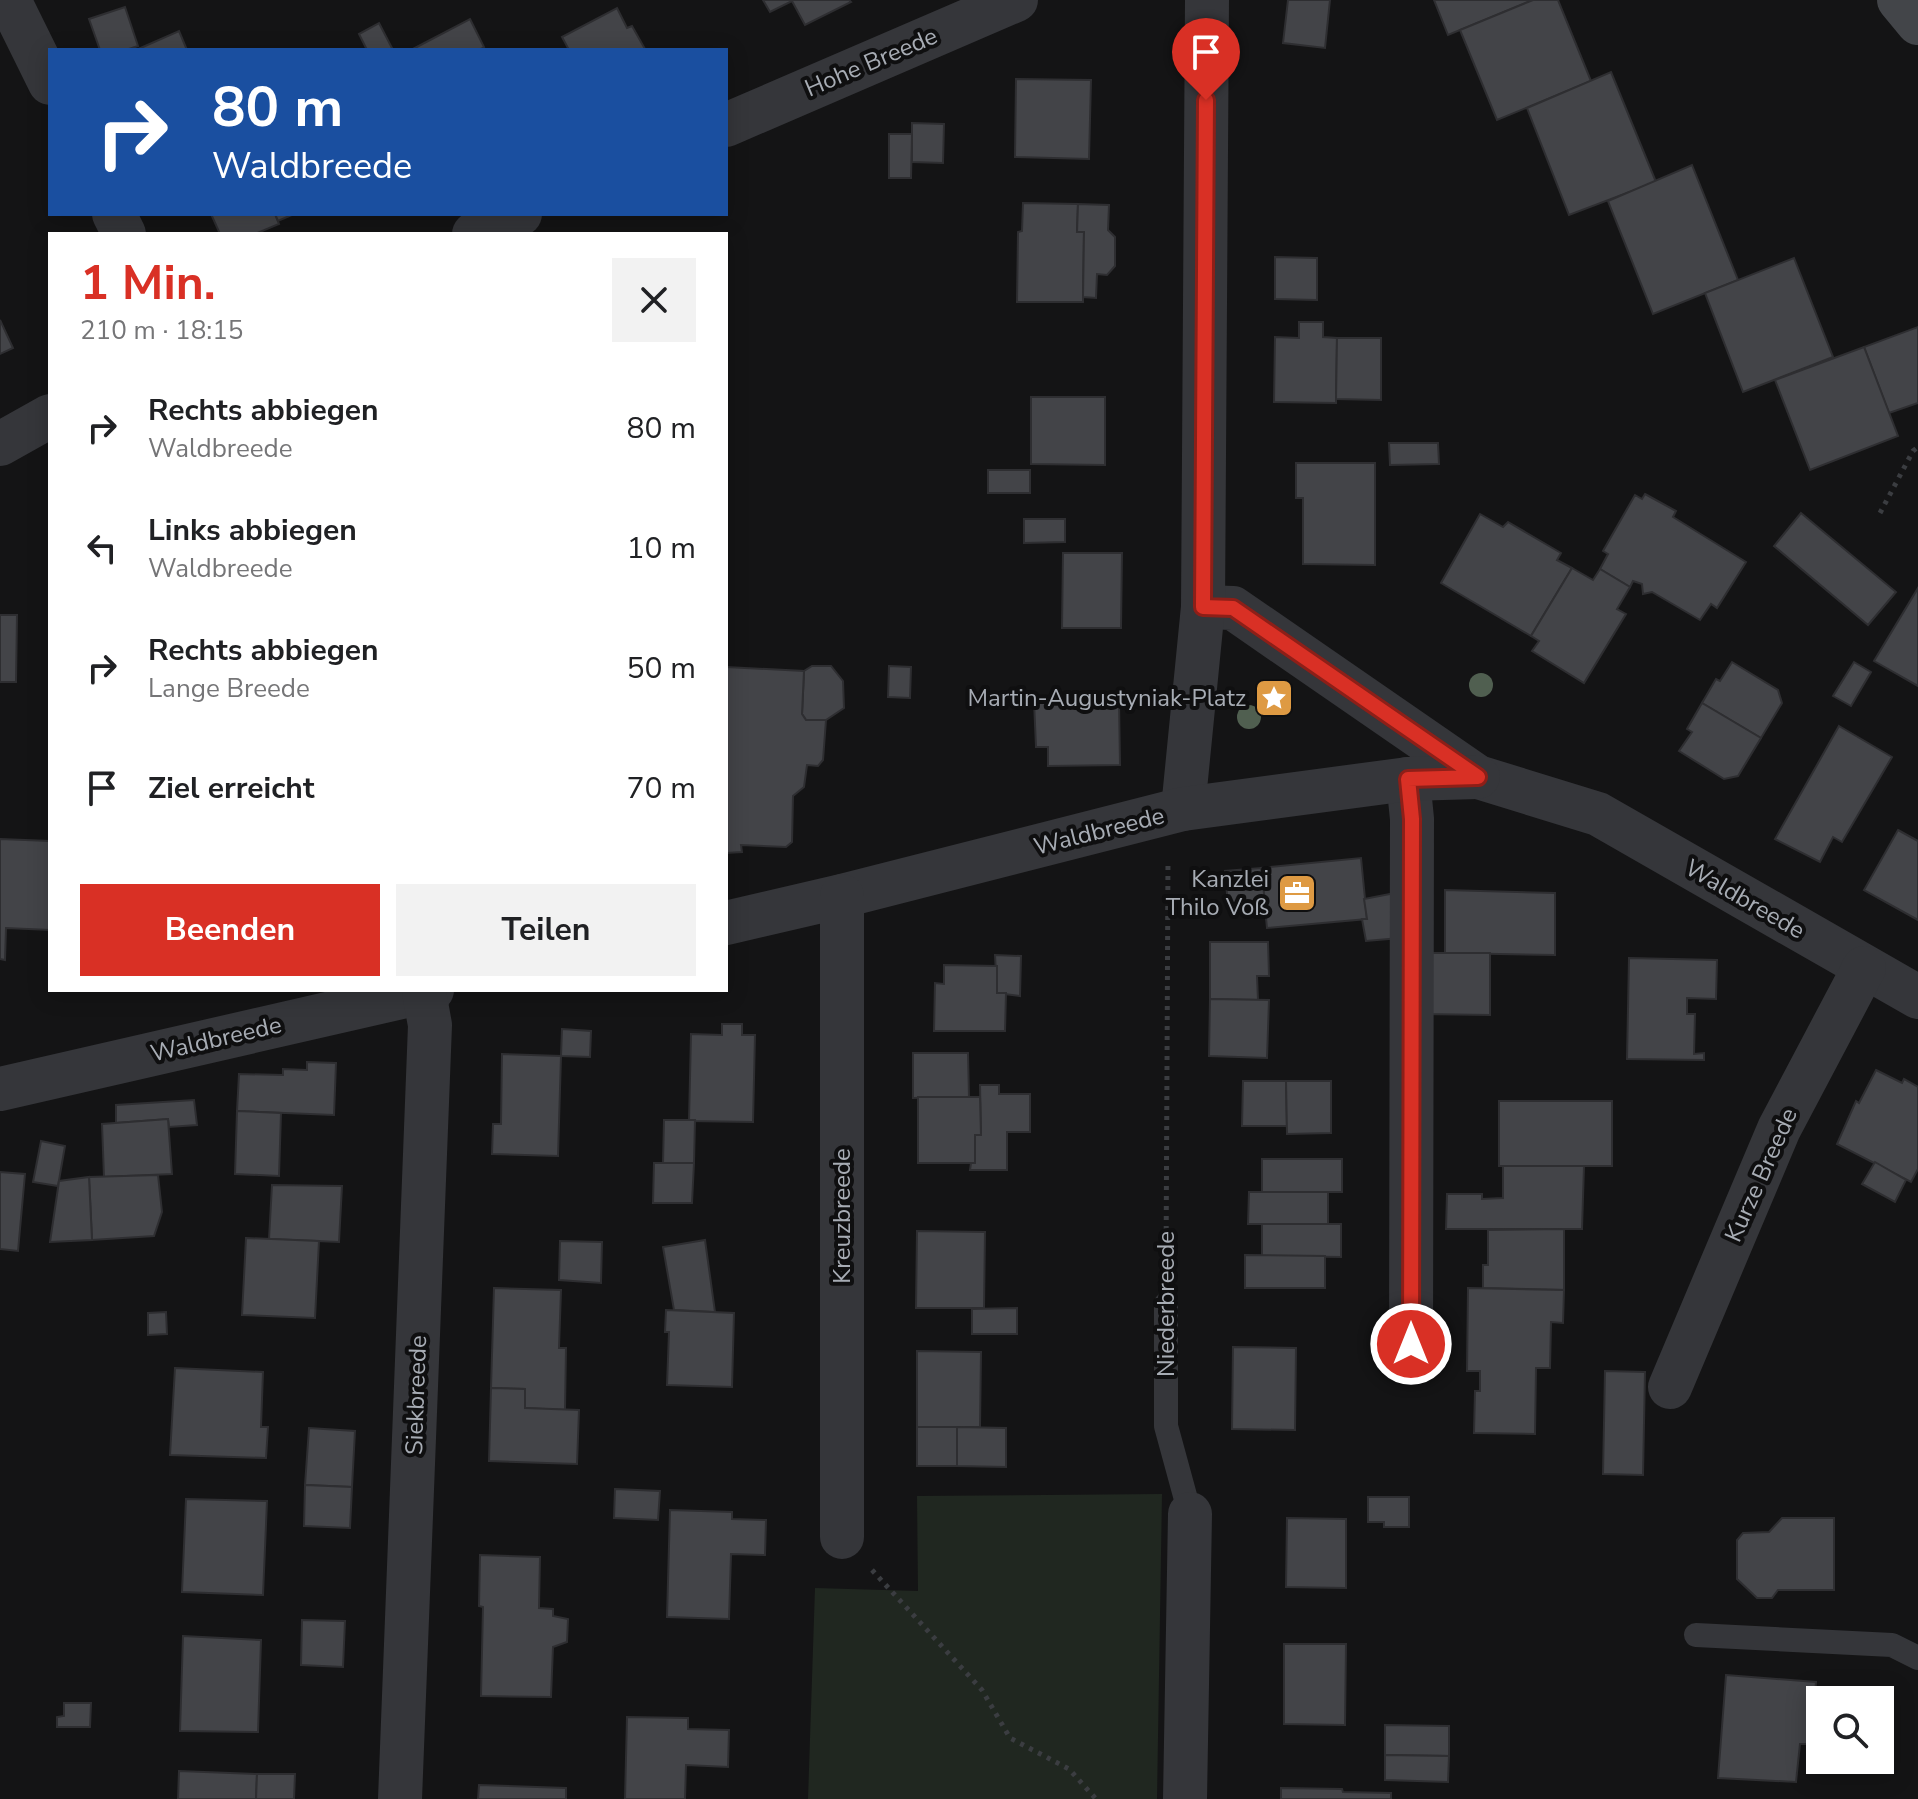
<!DOCTYPE html>
<html lang="de">
<head>
<meta charset="utf-8">
<style>
  body { margin:0; font-family:"Nunito Sans",sans-serif; background:#f2f2f2; color:#202124; height:100vh; display:flex; flex-direction:column; font-size:30px; white-space:nowrap }
  * { box-sizing:border-box; margin:0 }
  p { font-size:26px; color:#757577 }
  .icon { flex:none; width:44px; height:44px; fill:none; stroke:currentColor; stroke-width:2; stroke-linecap:round; stroke-linejoin:round }
  .map { position:relative; flex:1; overflow:hidden }
  .side { position:absolute; left:48px; top:232px; width:680px; height:760px; display:flex; flex-direction:column; background:#fff; border-radius:0px; box-shadow:0 4px 20px #0003 }
  .side>* { flex:none }
  .guide { position:absolute; left:48px; top:48px; width:680px; height:168px; border-radius:0px; box-shadow:0 4px 20px #0003; background:#1a4fa0; color:#fff; overflow:hidden }
  .buttons { position:absolute; left:1806px; top:1686px; display:grid; gap:16px }
  .buttons a { display:grid; place-items:center; width:88px; height:88px; border-radius:0px; background:#fff; box-shadow:0 4px 20px #0003; font-size:40px }
  .pin { position:absolute; display:grid; place-items:center; width:68px; height:68px; color:#fff; margin:-82px -34px; border-radius:50% 50% 50% 0; rotate:-45deg; box-shadow:0 0 8px #0007 }
  .pin .icon { rotate:45deg }
  .me { position:absolute; width:88px; margin:-44px; rotate:0deg; stroke-linejoin:round; filter:drop-shadow(0 0 6px #0008) }
  .turn { display:flex; align-items:center; gap:28px; height:168px; padding:0 32px; font-size:36px }
  .turn .icon { width:104px; height:104px; stroke-width:2.5 }
  .turn b { display:block; font-size:56px; line-height:68px }
  .round { display:grid; place-items:center; flex:none; width:84px; height:84px; border-radius:0px; background:#f2f2f2 }
  .overview { display:flex; align-items:center; justify-content:space-between; height:136px; padding:0 32px }
  h1 { font-size:48px; font-weight:700; line-height:60px; color:#d93025 }
  .cta { display:flex; gap:16px; margin-top:auto; padding:16px 32px }
  .cta a { flex:1; height:92px; border-radius:0px; background:#d93025; color:#fff; font-size:32px; font-weight:700; line-height:92px; text-align:center }
  .cta a+a { background:#f2f2f2; color:#202124 }
  ul { padding:0; list-style:none }
  li { display:flex; align-items:center; gap:24px; height:120px; padding:0 32px }
  li div { flex:1 }
  li b { display:block; font-size:30px }
  li em { font-style:normal }
  .map>svg:first-child { display:block }
  .green { fill:#202720 }
  .building { fill:#434448; stroke:#2e2e31; stroke-width:2 }
  .lines { fill:none; stroke-linecap:round; stroke-linejoin:round }
  .path { stroke:#3b3d41; stroke-width:5; stroke-dasharray:4 6; stroke-linecap:butt }
  .lane { stroke:#35363a; stroke-width:24 }
  .street { stroke:#35363a; stroke-width:44 }
  .secondary { stroke:#434549; stroke-width:44 }
  .tree { fill:#505f50 }
  .route-casing { stroke:#8d1f18; stroke-width:20 }
  .route { stroke:#d93025; stroke-width:14 }
  .labels { text-anchor:middle; dominant-baseline:central; stroke-width:8; stroke-linejoin:round; paint-order:stroke }
  .street-label { font-size:24px; fill:#a7acb4; stroke:#0f0f10 }
  .poi-label { font-size:24px; fill:#a7acb4; stroke:#0f0f10; text-anchor:end }
</style>
</head>
<body>
<div class="map">
<svg width="1918" height="1799" viewBox="0 0 1918 1799">
  <rect width="100%" height="100%" fill="#141415"/>
  <!-- green -->
  <path class="green" d="M 1162,1494 L 1157,1799 L 808,1799 L 815,1588 L 918,1591 L 917,1496 Z"/>
  <!-- building -->
  <g class="building">
    <path d="M 763,0 L 849,0 L 851,2 L 805,25 L 792,1 L 770,12 Z"/>
    <path d="M 1288,0 L 1330,0 L 1325,48 L 1283,43 Z"/>
    <path d="M 1434,0 L 1533,0 L 1448,35 Z"/>
    <path d="M 1533,0 L 1558,0 L 1591,81 L 1497,120 L 1460,30 Z"/>
    <path d="M 125,7 L 138,46 L 126,50 L 100,50 L 89,19 Z"/>
    <path d="M 617,8 L 627,28 L 632,26 L 645,49 L 569,50 L 562,37 Z"/>
    <path d="M 470,19 L 484,47 L 479,50 L 411,50 Z"/>
    <path d="M 379,23 L 393,50 L 367,50 L 359,34 Z"/>
    <path d="M 179,31 L 187,50 L 136,50 Z"/>
    <path d="M 1611,72 L 1656,182 L 1569,215 L 1527,108 Z"/>
    <path d="M 1016,79 L 1091,80 L 1089,159 L 1015,157 Z"/>
    <path d="M 912,123 L 944,124 L 943,163 L 912,162 Z"/>
    <path d="M 889,134 L 912,134 L 911,178 L 889,178 Z"/>
    <path d="M 1692,165 L 1738,280 L 1653,314 L 1608,201 Z"/>
    <path d="M 1023,203 L 1078,204 L 1077,232 L 1084,232 L 1083,302 L 1017,302 L 1018,232 L 1022,231 Z"/>
    <path d="M 1078,204 L 1109,205 L 1108,230 L 1115,237 L 1115,266 L 1107,275 L 1097,274 L 1096,298 L 1083,297 L 1084,232 L 1077,232 Z"/>
    <path d="M 211,214 L 275,214 L 279,224 L 255,234 L 220,234 Z"/>
    <path d="M 275,214 L 294,214 L 278,221 Z"/>
    <path d="M 1275,257 L 1317,258 L 1317,300 L 1275,299 Z"/>
    <path d="M 1794,258 L 1833,357 L 1743,392 L 1705,293 Z"/>
    <path d="M 0,320 L 13,348 L 0,354 Z"/>
    <path d="M 1299,322 L 1323,322 L 1323,337 L 1337,338 L 1336,403 L 1274,402 L 1275,337 L 1299,338 Z"/>
    <path d="M 1918,327 L 1918,403 L 1889,413 L 1864,347 Z"/>
    <path d="M 1337,338 L 1381,338 L 1381,400 L 1336,399 Z"/>
    <path d="M 1864,347 L 1898,436 L 1810,470 L 1775,380 Z"/>
    <path d="M 1031,397 L 1105,397 L 1105,465 L 1031,464 Z"/>
    <path d="M 1389,443 L 1438,443 L 1439,464 L 1390,465 Z"/>
    <path d="M 1296,463 L 1375,463 L 1375,565 L 1303,564 L 1303,498 L 1296,498 Z"/>
    <rect x="988" y="470" width="42" height="23"/>
    <path d="M 1645,494 L 1676,511 L 1673,517 L 1746,562 L 1717,608 L 1711,604 L 1700,620 L 1652,592 L 1643,594 L 1642,584 L 1633,581 L 1630,587 L 1600,569 L 1608,554 L 1603,551 L 1635,495 L 1642,499 Z"/>
    <path d="M 1801,513 L 1896,592 L 1868,625 L 1774,546 Z"/>
    <path d="M 1480,514 L 1503,527 L 1508,522 L 1561,553 L 1557,560 L 1572,568 L 1531,636 L 1441,583 Z"/>
    <path d="M 1024,519 L 1065,519 L 1065,542 L 1024,543 Z"/>
    <path d="M 1063,553 L 1122,553 L 1121,628 L 1062,628 Z"/>
    <path d="M 1572,568 L 1593,580 L 1600,569 L 1630,587 L 1617,609 L 1626,614 L 1584,683 L 1532,651 L 1539,641 L 1531,636 Z"/>
    <path d="M 1918,588 L 1918,686 L 1874,661 Z"/>
    <path d="M 0,615 L 17,615 L 16,682 L 0,682 Z"/>
    <path d="M 1732,662 L 1778,690 L 1782,703 L 1761,738 L 1702,703 L 1716,679 L 1720,681 Z"/>
    <path d="M 1854,662 L 1871,672 L 1851,706 L 1833,696 Z"/>
    <path d="M 812,666 L 831,666 L 843,681 L 844,708 L 826,720 L 806,720 L 802,714 L 804,671 Z"/>
    <path d="M 889,666 L 911,667 L 910,698 L 888,697 Z"/>
    <path d="M 726,667 L 804,671 L 802,714 L 806,720 L 826,720 L 823,760 L 818,766 L 807,765 L 804,787 L 793,796 L 792,842 L 786,847 L 741,845 L 742,852 L 726,853 Z"/>
    <path d="M 1119,700 L 1120,765 L 1048,766 L 1048,747 L 1036,747 L 1034,701 Z"/>
    <path d="M 1702,703 L 1761,738 L 1738,776 L 1724,779 L 1679,751 L 1692,732 L 1687,729 Z"/>
    <path d="M 1839,726 L 1892,757 L 1842,842 L 1833,837 L 1820,862 L 1775,839 Z"/>
    <path d="M 1898,830 L 1918,841 L 1918,920 L 1864,890 Z"/>
    <path d="M 0,839 L 50,841 L 50,930 L 6,928 L 5,960 L 0,959 Z"/>
    <path d="M 1361,858 L 1367,919 L 1267,928 L 1261,868 Z"/>
    <path d="M 1261,868 L 1265,902 L 1228,905 L 1225,871 Z"/>
    <path d="M 1445,890 L 1555,893 L 1555,955 L 1445,953 Z"/>
    <path d="M 1395,893 L 1400,938 L 1366,941 L 1362,919 L 1367,919 L 1364,899 Z"/>
    <path d="M 1210,942 L 1268,942 L 1269,976 L 1257,976 L 1258,1000 L 1210,999 Z"/>
    <path d="M 1421,953 L 1490,953 L 1490,1015 L 1421,1014 Z"/>
    <path d="M 995,955 L 1021,956 L 1020,996 L 997,993 Z"/>
    <path d="M 1629,958 L 1717,960 L 1716,999 L 1687,998 L 1687,1014 L 1695,1014 L 1694,1054 L 1704,1053 L 1704,1060 L 1627,1059 Z"/>
    <path d="M 944,965 L 997,966 L 997,993 L 1006,993 L 1005,1031 L 934,1031 L 935,983 L 944,984 Z"/>
    <path d="M 1210,999 L 1269,1000 L 1267,1058 L 1209,1056 Z"/>
    <path d="M 722,1024 L 742,1024 L 742,1035 L 755,1035 L 753,1122 L 689,1121 L 691,1034 L 722,1035 Z"/>
    <path d="M 562,1029 L 591,1031 L 590,1057 L 561,1056 Z"/>
    <path d="M 913,1053 L 968,1053 L 969,1097 L 913,1098 Z"/>
    <path d="M 502,1054 L 561,1056 L 558,1156 L 492,1154 L 493,1124 L 501,1124 Z"/>
    <path d="M 307,1062 L 336,1063 L 334,1115 L 237,1111 L 239,1074 L 283,1075 L 283,1069 L 307,1070 Z"/>
    <path d="M 1876,1070 L 1902,1083 L 1904,1079 L 1918,1087 L 1918,1169 L 1911,1182 L 1837,1144 L 1856,1101 L 1859,1103 Z"/>
    <path d="M 1243,1081 L 1286,1081 L 1287,1126 L 1242,1126 Z"/>
    <path d="M 1286,1081 L 1331,1081 L 1331,1133 L 1287,1134 Z"/>
    <path d="M 980,1085 L 999,1085 L 999,1094 L 1030,1094 L 1030,1132 L 1007,1132 L 1007,1170 L 970,1170 L 971,1163 L 975,1163 L 975,1135 L 981,1135 Z"/>
    <path d="M 918,1097 L 980,1097 L 981,1135 L 975,1135 L 975,1163 L 918,1163 Z"/>
    <path d="M 194,1100 L 197,1125 L 169,1127 L 168,1119 L 116,1123 L 116,1105 Z"/>
    <rect x="1499" y="1101" width="113" height="65"/>
    <path d="M 237,1111 L 281,1113 L 279,1176 L 235,1174 Z"/>
    <path d="M 168,1119 L 172,1174 L 104,1177 L 102,1124 Z"/>
    <path d="M 664,1120 L 695,1120 L 694,1163 L 663,1163 Z"/>
    <path d="M 41,1141 L 65,1146 L 58,1186 L 33,1182 Z"/>
    <rect x="1262" y="1159" width="80" height="33"/>
    <path d="M 1875,1162 L 1906,1180 L 1895,1202 L 1862,1184 Z"/>
    <path d="M 654,1163 L 694,1163 L 692,1203 L 653,1203 Z"/>
    <path d="M 1503,1166 L 1584,1166 L 1582,1229 L 1446,1229 L 1447,1194 L 1482,1194 L 1482,1199 L 1503,1198 Z"/>
    <path d="M 0,1172 L 25,1174 L 18,1251 L 0,1249 Z"/>
    <path d="M 158,1175 L 162,1212 L 154,1236 L 92,1240 L 89,1177 Z"/>
    <path d="M 89,1177 L 92,1240 L 50,1242 L 59,1181 Z"/>
    <path d="M 272,1185 L 342,1186 L 339,1242 L 269,1239 Z"/>
    <path d="M 1249,1192 L 1328,1192 L 1328,1224 L 1248,1224 Z"/>
    <path d="M 1262,1224 L 1341,1224 L 1341,1257 L 1262,1256 Z"/>
    <path d="M 1564,1229 L 1564,1290 L 1483,1288 L 1483,1265 L 1488,1265 L 1488,1230 Z"/>
    <path d="M 917,1231 L 985,1232 L 984,1308 L 916,1308 Z"/>
    <path d="M 246,1238 L 319,1241 L 315,1318 L 242,1315 Z"/>
    <path d="M 705,1240 L 715,1312 L 674,1310 L 663,1247 Z"/>
    <path d="M 560,1241 L 602,1242 L 601,1283 L 559,1280 Z"/>
    <path d="M 1245,1255 L 1325,1256 L 1325,1288 L 1245,1288 Z"/>
    <path d="M 494,1288 L 561,1290 L 559,1348 L 566,1348 L 565,1410 L 525,1408 L 525,1389 L 491,1388 Z"/>
    <path d="M 1468,1288 L 1564,1290 L 1563,1323 L 1551,1322 L 1550,1368 L 1536,1368 L 1535,1434 L 1474,1433 L 1475,1391 L 1480,1391 L 1480,1371 L 1467,1371 Z"/>
    <path d="M 1017,1308 L 1017,1334 L 972,1334 L 972,1309 Z"/>
    <path d="M 666,1310 L 734,1313 L 732,1387 L 667,1385 L 669,1332 L 665,1332 Z"/>
    <path d="M 166,1312 L 167,1334 L 148,1335 L 148,1313 Z"/>
    <path d="M 1233,1347 L 1296,1348 L 1295,1430 L 1232,1429 Z"/>
    <path d="M 917,1351 L 981,1352 L 980,1427 L 917,1427 Z"/>
    <path d="M 175,1368 L 263,1372 L 261,1427 L 268,1427 L 266,1458 L 170,1455 Z"/>
    <path d="M 1605,1371 L 1645,1372 L 1643,1475 L 1603,1474 Z"/>
    <path d="M 491,1388 L 525,1389 L 525,1408 L 579,1410 L 577,1464 L 489,1461 Z"/>
    <rect x="917" y="1427" width="40" height="39"/>
    <path d="M 957,1427 L 1006,1428 L 1006,1467 L 957,1466 Z"/>
    <path d="M 309,1428 L 355,1431 L 352,1487 L 305,1485 Z"/>
    <path d="M 305,1485 L 352,1487 L 350,1528 L 304,1526 Z"/>
    <path d="M 615,1489 L 660,1491 L 658,1520 L 614,1518 Z"/>
    <path d="M 1368,1497 L 1409,1497 L 1409,1527 L 1384,1527 L 1384,1522 L 1368,1522 Z"/>
    <path d="M 186,1499 L 267,1501 L 263,1595 L 182,1592 Z"/>
    <path d="M 670,1510 L 732,1512 L 732,1519 L 766,1520 L 765,1555 L 731,1554 L 729,1619 L 667,1617 Z"/>
    <path d="M 1287,1518 L 1346,1519 L 1346,1588 L 1286,1587 Z"/>
    <path d="M 1782,1518 L 1834,1518 L 1834,1590 L 1778,1590 L 1772,1598 L 1757,1598 L 1737,1579 L 1737,1540 L 1743,1533 L 1769,1532 Z"/>
    <path d="M 480,1555 L 540,1557 L 539,1608 L 553,1609 L 553,1616 L 568,1619 L 567,1642 L 553,1647 L 551,1697 L 481,1696 L 483,1607 L 479,1606 Z"/>
    <path d="M 302,1620 L 345,1621 L 343,1667 L 301,1665 Z"/>
    <path d="M 183,1636 L 261,1640 L 258,1732 L 180,1731 Z"/>
    <path d="M 1284,1644 L 1346,1644 L 1345,1725 L 1284,1724 Z"/>
    <path d="M 1726,1675 L 1816,1682 L 1810,1744 L 1800,1744 L 1796,1782 L 1718,1778 Z"/>
    <path d="M 64,1703 L 91,1703 L 90,1727 L 57,1727 L 57,1717 L 64,1716 Z"/>
    <path d="M 627,1717 L 688,1718 L 688,1729 L 729,1730 L 728,1767 L 686,1765 L 685,1799 L 625,1799 Z"/>
    <path d="M 1385,1725 L 1449,1726 L 1449,1756 L 1385,1755 Z"/>
    <path d="M 1385,1755 L 1449,1756 L 1448,1782 L 1385,1780 Z"/>
    <path d="M 179,1771 L 257,1774 L 256,1799 L 178,1799 Z"/>
    <path d="M 257,1774 L 295,1774 L 294,1799 L 256,1799 Z"/>
    <path d="M 479,1785 L 566,1788 L 566,1799 L 478,1799 Z"/>
    <path d="M 1281,1788 L 1342,1789 L 1343,1792 L 1391,1793 L 1391,1799 L 1281,1799 Z"/>
  </g>
  <g class="lines">
    <!-- path -->
    <g class="path">
      <path d="M 1880,513 L 1913,451 L 1918,447"/>
      <path d="M 1166,1270 L 1168,860"/>
      <path d="M 872,1570 L 982,1690 L 1010,1738 L 1069,1769 L 1096,1799"/>
    </g>
    <!-- lane -->
    <g class="lane">
      <path d="M 1166,1304 L 1166,1426 L 1190,1514"/>
      <path d="M 1696,1635 L 1892,1645 L 1918,1658"/>
    </g>
    <!-- street -->
    <g class="street">
      <path d="M 9,0 L 50,83"/>
      <path d="M 726,125 L 1016,0"/>
      <path d="M 114,214 L 124,234"/>
      <path d="M 474,234 L 520,214"/>
      <path d="M 0,444 L 50,416"/>
      <path d="M 1203,607 L 1233,608 L 1478,777 L 1598,814 L 1918,997"/>
      <path d="M 1408,779 L 1412,819 L 1411,1344"/>
      <path d="M 1183,809 L 1203,607 L 1207,0"/>
      <path d="M 726,923 L 842,896 L 1183,809 L 1408,779 L 1478,777"/>
      <path d="M 0,1089 L 432,990"/>
      <path d="M 1670,1387 L 1779,1129 L 1864,968"/>
      <path d="M 842,1537 L 842,896"/>
      <path d="M 400,1799 L 430,1025 L 424,992"/>
      <path d="M 1185,1799 L 1190,1514"/>
    </g>
    <!-- secondary -->
    <path class="secondary" d="M 1899,0 L 1918,23"/>
  </g>
  <!-- trees -->
  <g class="tree">
    <circle cx="1481" cy="685" r="12"/>
    <circle cx="1249" cy="717" r="12"/>
  </g>
  <g class="lines">
    <!-- route casing -->
    <g class="route-casing">
      <path id="route" d="M 1206,100 L 1203,607 L 1233,608 L 1478,777 L 1408,779 L 1412,819 L 1411,1344"/>
    </g>
    <!-- route -->
    <use href="#route" class="route"/>
  </g>
  <!-- icons -->
  <defs>
    <g id="sight-square" transform="scale(2)"><rect x="-9" y="-9" width="18" height="18" rx="4" fill="#de9a43" stroke="#0f0f10"/><path d="M0-6L1.8-2.2L6-1.7L2.9 1.2L3.7 5.4L0 3.3L-3.7 5.4L-2.9 1.2L-6-1.7L-1.8-2.2Z" fill="#fff"/></g>
    <g id="office-square" transform="scale(2)"><rect x="-9" y="-9" width="18" height="18" rx="4" fill="#de9a43" stroke="#0f0f10"/><path d="M-6-3h4V-5.5h4V-3h4V5H-6ZM-1-4.5V-3h2v-1.5ZM-6 0V1H6V0Z" fill="#fff"/></g>
  </defs>
  <g fill-rule="evenodd">
    <use href="#sight-square" x="1274" y="698"/>
    <use href="#office-square" x="1297" y="893"/>
  </g>
  <g class="labels">
    <!-- street labels -->
    <g class="street-label">
      <text transform="translate(871 62) rotate(-23)">Hohe Breede</text>
      <text transform="translate(1099 831) rotate(-14)">Waldbreede</text>
      <text transform="translate(1745 899) rotate(30)">Waldbreede</text>
      <text transform="translate(216 1039) rotate(-13)">Waldbreede</text>
      <text transform="translate(1761 1175) rotate(-66)">Kurze Breede</text>
      <text transform="translate(842 1216) rotate(-90)">Kreuzbreede</text>
      <text transform="translate(1166 1304) rotate(-90)">Niederbreede</text>
      <text transform="translate(416 1395) rotate(-88)">Siekbreede</text>
    </g>
    <!-- poi labels -->
    <g class="poi-label">
      <text x="1246" y="698">Martin-Augustyniak-Platz</text>
      <text x="1269" y="879">Kanzlei<tspan x="1269" dy="28">Thilo Voß</tspan></text>
    </g>
  </g>
</svg>
<div class="buttons">
<a><svg class="icon" aria-label="search" viewBox="0 0 24 24"><circle cx="10" cy="10" r="6"/><path d="M15 15l6 6"/></svg></a>
</div>
<div class="pin" style="left:1206px;top:100px;background:#d93025"><svg class="icon" aria-label="arrive" viewBox="0 0 24 24"><path d="M6 21V4h12l-3 4 3 4H6"/></svg></div>
<svg class="me" style="left:1411px;top:1344px" viewBox="-20 -20 40 40"><circle r="17" fill="#d93025" stroke="#fff" stroke-width="3"/><path d="M0-11L8 9 0 5-8 9z" fill="#fff"/></svg>
<div class="guide">
<div class="turn"><svg class="icon" aria-label="right" viewBox="0 0 24 24"><path d="M7 20v-9h11M14 6l5 5-5 5"/></svg><div><b>80 m</b>Waldbreede</div></div>
</div>
<section class="side">
<div class="overview"><div><h1>1 Min.</h1><p>210 m · 18:15</p></div><a class="round"><svg class="icon" aria-label="close" viewBox="0 0 24 24"><path d="M6 6l12 12M18 6L6 18"/></svg></a></div>
<ul>
<li><svg class="icon" aria-label="right" viewBox="0 0 24 24"><path d="M7 20v-9h11M14 6l5 5-5 5"/></svg><div><b>Rechts abbiegen</b><p>Waldbreede</p></div><em>80 m</em></li>
<li><svg class="icon" aria-label="left" viewBox="0 0 24 24"><path d="M17 20v-9H6M10 6l-5 5 5 5"/></svg><div><b>Links abbiegen</b><p>Waldbreede</p></div><em>10 m</em></li>
<li><svg class="icon" aria-label="right" viewBox="0 0 24 24"><path d="M7 20v-9h11M14 6l5 5-5 5"/></svg><div><b>Rechts abbiegen</b><p>Lange Breede</p></div><em>50 m</em></li>
<li><svg class="icon" aria-label="arrive" viewBox="0 0 24 24"><path d="M6 21V4h12l-3 4 3 4H6"/></svg><div><b>Ziel erreicht</b></div><em>70 m</em></li>
</ul>
<div class="cta"><a>Beenden</a><a>Teilen</a></div>
</section>
</div>
</body>
</html>
